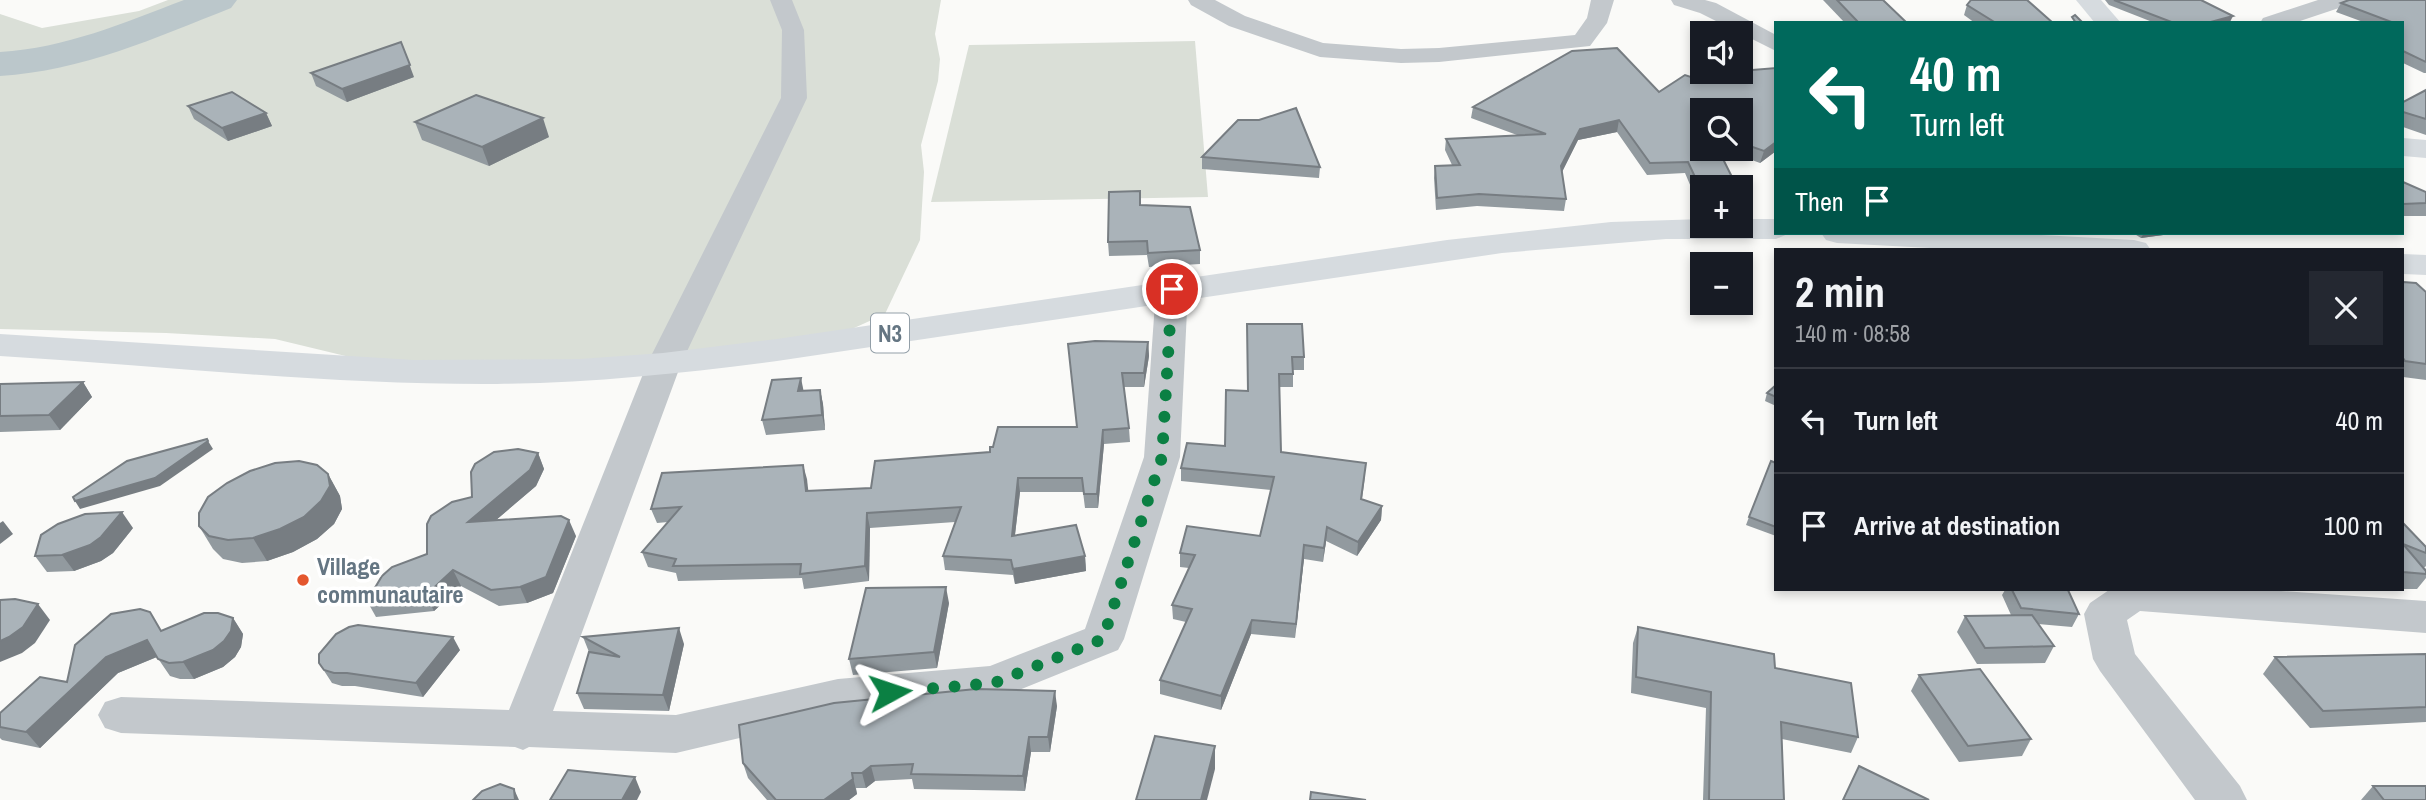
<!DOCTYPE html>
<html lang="en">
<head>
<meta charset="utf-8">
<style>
  body { margin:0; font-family:"Archivo Narrow",sans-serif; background:#242831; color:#f1f3f6; height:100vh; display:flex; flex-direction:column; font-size:26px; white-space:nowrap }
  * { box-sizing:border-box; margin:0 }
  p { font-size:23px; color:#9ea1a6 }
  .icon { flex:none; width:38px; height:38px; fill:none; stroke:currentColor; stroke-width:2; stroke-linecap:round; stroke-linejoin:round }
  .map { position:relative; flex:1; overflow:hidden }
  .details { position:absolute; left:1774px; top:248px; width:630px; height:343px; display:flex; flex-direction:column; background:#171b24; border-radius:0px; box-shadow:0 4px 10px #0003 }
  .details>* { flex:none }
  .guide { position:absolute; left:1774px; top:21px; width:630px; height:214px; border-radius:0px; box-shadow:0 4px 10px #0003; background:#00695c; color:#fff; overflow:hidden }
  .fabs { position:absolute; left:1690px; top:21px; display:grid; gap:14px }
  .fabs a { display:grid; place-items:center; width:63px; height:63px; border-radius:0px; background:#171b24; box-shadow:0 4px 10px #0003; font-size:35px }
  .pin { position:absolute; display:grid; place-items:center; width:60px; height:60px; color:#fff; margin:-30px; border:4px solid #fff; border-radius:50%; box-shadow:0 2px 7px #0007 }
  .me { position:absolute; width:77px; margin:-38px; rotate:85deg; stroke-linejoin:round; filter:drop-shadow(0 0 5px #0008) }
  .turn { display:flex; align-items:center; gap:24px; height:147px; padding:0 21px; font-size:32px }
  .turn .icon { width:91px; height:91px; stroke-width:2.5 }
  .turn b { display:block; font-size:49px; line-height:60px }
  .then { display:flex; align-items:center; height:66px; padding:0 21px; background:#0003; gap:14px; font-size:26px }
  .round { display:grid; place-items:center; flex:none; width:74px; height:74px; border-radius:0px; background:#242831 }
  .summary { display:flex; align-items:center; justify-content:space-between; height:119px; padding:0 21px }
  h1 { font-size:42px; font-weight:800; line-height:52px }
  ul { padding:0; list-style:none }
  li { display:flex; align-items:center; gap:21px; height:105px; padding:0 21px; border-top:2px solid #363941 }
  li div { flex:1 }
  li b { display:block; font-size:26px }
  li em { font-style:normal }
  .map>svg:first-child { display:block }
  .green { fill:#dadfd7 }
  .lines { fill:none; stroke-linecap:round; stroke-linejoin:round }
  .river { fill:#bbc7cb; fill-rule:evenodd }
  .street { fill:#c3c8cc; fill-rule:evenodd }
  .secondary { fill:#d6dbdf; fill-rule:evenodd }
  .highway { fill:#d6dbdf; fill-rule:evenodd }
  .wall { fill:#929a9f }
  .shaded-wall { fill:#777d82 }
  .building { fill:#aab3b9; stroke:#777d82; stroke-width:2 }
  .route { stroke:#0b8043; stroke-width:12; stroke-dasharray:0 21.6 }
  .poi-dot { fill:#e4572e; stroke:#fff; stroke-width:2.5 }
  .labels { text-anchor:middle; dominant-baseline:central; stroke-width:7; stroke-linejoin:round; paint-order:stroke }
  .shield { fill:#fff; stroke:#939fa8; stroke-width:2 }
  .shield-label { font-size:23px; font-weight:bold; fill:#657683 }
  .poi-label { font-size:24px; font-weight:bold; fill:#657683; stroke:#fff; text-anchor:start }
</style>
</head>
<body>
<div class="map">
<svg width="2426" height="800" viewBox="0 0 2426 800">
  <rect width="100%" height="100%" fill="#fafaf8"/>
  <!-- green -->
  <g class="green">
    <path d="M 168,0 L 941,0 L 935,34 L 940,59 L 938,81 L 921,145 L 924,172 L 920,240 L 885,314 L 821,343 L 576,370 L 358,359 L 275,339 L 166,333 L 0,329 L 0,14 L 42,28 L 139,11 Z"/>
    <path d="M 1195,41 L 1208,197 L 931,202 L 969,45 Z"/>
  </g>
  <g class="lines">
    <!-- river -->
    <path class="river" d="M 184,0 L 237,0 L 231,8 C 155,38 82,71 0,76 L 0,52 C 66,48 123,23 184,0 Z"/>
    <!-- street -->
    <g class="street">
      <path d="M 770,0 L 792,0 L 804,30 L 807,98 L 681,364 L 553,711 L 676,715 L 838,679 L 990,666 L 1085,629 L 1144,457 L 1156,289 L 1161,282 L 1172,280 L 1183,282 L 1188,289 L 1180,457 L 1124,639 L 1118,650 L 994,700 L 838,715 L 676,753 L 529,747 L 523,750 L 515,747 L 121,733 L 105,728 L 98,715 L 105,702 L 121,697 L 509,710 L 647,364 L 781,98 L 782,30 Z"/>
      <path d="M 1188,0 L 1215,0 L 1245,16 L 1323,43 L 1401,49 L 1439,48 L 1575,35 L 1587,18 L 1591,0 L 1614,0 L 1607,23 L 1590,46 L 1439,62 L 1401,63 L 1320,57 L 1229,26 L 1191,5 Z"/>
      <path d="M 1671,0 L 1705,0 L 1716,3 L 1776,35 L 1776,51 L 1700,13 L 1674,5 Z"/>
      <path d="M 2318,0 L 2351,0 L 2348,5 L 2294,23 L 2260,23 L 2263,18 Z"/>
      <path d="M 2109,590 L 2267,590 L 2426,601 L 2426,633 L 2140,611 L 2127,620 L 2135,654 L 2240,786 L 2247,800 L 2195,800 L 2100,671 L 2093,659 L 2084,614 L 2090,603 Z"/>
    </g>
    <!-- secondary -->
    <g class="secondary">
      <path d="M 2076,0 L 2101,0 L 2121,23 L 2095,23 Z"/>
      <path d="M 2403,138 L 2426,140 L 2426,158 L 2403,156 Z"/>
    </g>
    <!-- highway -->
    <g class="highway">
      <path d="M 1703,219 L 1703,226 L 1741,226 L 1741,219 L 1776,219 L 1776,233 L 1790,233 L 1776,239 L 1666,239 L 1502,253 L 777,361 C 684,373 591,383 497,384 C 331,385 166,366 0,356 L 0,334 L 414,360 L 580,359 L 663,353 L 777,339 L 1447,240 L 1611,222 Z"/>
      <path d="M 1821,233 L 2004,233 L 2134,240 L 2146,243 L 2151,250 L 1967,250 L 1837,243 L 1826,240 Z"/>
      <path d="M 2403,254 L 2426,255 L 2426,275 L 2403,274 Z"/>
    </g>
  </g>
  <!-- wall -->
  <g class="wall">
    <path d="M 1823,0 L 1883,0 L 1907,23 L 1845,23 Z"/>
    <path d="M 2105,0 L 2201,0 L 2230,22 L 2155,23 L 2109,5 Z"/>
    <path d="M 2426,0 L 2426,73 L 2424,73 L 2403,63 L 2403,23 L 2366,23 L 2336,12 L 2341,3 Z"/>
    <path d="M 1967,5 L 2053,23 L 1975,23 L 1964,15 Z"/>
    <path d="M 1617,48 L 1659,92 L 1685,75 L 1700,80 L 1752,70 L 1776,68 L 1776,151 L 1760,163 L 1722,149 L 1741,149 L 1741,110 L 1703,110 L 1703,149 L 1718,149 L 1737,187 L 1703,187 L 1703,206 L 1699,206 L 1685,173 L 1647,175 L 1617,132 L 1578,140 L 1562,172 L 1566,199 L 1564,211 L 1477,206 L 1436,210 L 1434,178 L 1435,166 L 1452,165 L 1445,150 L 1446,139 L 1517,135 L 1471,118 L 1473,107 L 1572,51 Z"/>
    <path d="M 311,73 L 414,77 L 347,102 L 316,86 Z"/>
    <path d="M 2426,90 L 2426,135 L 2403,127 L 2403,102 Z"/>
    <path d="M 188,106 L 266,113 L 272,126 L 228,141 L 194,119 Z"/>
    <path d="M 415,122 L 549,137 L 489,166 L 422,140 Z"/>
    <path d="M 1202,157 L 1320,167 L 1319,178 L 1202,169 Z"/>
    <path d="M 2403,182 L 2426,192 L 2426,216 L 2403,216 Z"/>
    <path d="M 1141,205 L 1200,250 L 1200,264 L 1149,267 L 1147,255 L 1109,256 L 1108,242 Z"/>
    <path d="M 2133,233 L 2178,233 L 2141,238 Z"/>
    <path d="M 2403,282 L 2426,292 L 2426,380 L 2403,377 Z"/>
    <path d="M 1247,324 L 1304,357 L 1304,370 L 1293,370 L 1293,387 L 1279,387 L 1281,452 L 1365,476 L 1362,499 L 1382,506 L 1381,520 L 1357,556 L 1326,541 L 1323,562 L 1304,559 L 1295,638 L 1251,634 L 1221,710 L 1160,694 L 1160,680 L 1186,622 L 1173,619 L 1172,605 L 1189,568 L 1180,567 L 1180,553 L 1260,536 L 1271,490 L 1181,481 L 1181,468 L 1225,446 L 1247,391 Z"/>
    <path d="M 1148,342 L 1149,356 L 1144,387 L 1124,387 L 1129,428 L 1130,442 L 1104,444 L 1098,508 L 1085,508 L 1083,492 L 1020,492 L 1015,535 L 1085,556 L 1086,571 L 1015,584 L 1013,575 L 945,570 L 943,556 L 955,522 L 870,528 L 869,581 L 804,589 L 802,578 L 678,581 L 676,573 L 648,567 L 642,552 L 668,522 L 657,523 L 651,509 L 803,465 L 808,491 L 871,488 L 990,452 L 993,447 L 1077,427 Z"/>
    <path d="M 83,382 L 92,397 L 60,430 L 0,432 L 0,384 Z"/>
    <path d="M 1776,385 L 1776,406 L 1765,401 L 1767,393 Z"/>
    <path d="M 820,390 L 823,404 L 825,430 L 766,435 L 762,420 L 804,391 Z"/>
    <path d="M 538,453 L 544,469 L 536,486 L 496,520 L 576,536 L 553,593 L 527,603 L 499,606 L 461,586 L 434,611 L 376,617 L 367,601 L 427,554 L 472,497 Z"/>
    <path d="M 1776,463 L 1776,536 L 1746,525 L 1749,517 Z"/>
    <path d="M 328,474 L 340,496 L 342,509 L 334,524 L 317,539 L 293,552 L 267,561 L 242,563 L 223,559 L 213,549 L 199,526 Z"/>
    <path d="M 2403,523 L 2426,547 L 2426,566 L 2424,568 L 2425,569 L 2426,568 L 2426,578 L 2417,589 L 2403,589 Z"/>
    <path d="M 133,528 L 113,553 L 101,561 L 74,571 L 47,572 L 35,556 Z"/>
    <path d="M 2005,590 L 2068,590 L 2079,614 L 2072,627 L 2038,624 L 2054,646 L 2045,663 L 1977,664 L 1957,632 L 1965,616 L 2011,615 L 2002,595 Z"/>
    <path d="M 949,603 L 937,668 L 853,675 L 849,659 Z"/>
    <path d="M 233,618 L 243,634 L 241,647 L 235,657 L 223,667 L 194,679 L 180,679 L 170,676 L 157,657 L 118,673 L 40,748 L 2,740 L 0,738 L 0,713 L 67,682 L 163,631 Z"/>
    <path d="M 1638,627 L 1775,668 L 1858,737 L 1851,753 L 1782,739 L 1784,800 L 1703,800 L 1706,708 L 1631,693 L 1633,643 Z"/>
    <path d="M 583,637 L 684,644 L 669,711 L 584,709 L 577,693 L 589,652 Z"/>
    <path d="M 460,650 L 423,697 L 355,686 L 342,686 L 332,683 L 319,663 Z"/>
    <path d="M 2426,654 L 2426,722 L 2310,728 L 2263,674 L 2275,657 Z"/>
    <path d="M 1919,675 L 2031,739 L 2022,756 L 1959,762 L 1911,691 Z"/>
    <path d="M 1057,706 L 1050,752 L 1031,752 L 1025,791 L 914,789 L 912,779 L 875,781 L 866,788 L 856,788 L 857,794 L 849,800 L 767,800 L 748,778 L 743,763 Z"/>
    <path d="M 2373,786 L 2426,800 L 2361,800 Z"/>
  </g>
  <!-- shaded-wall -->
  <g class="shaded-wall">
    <path d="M 2233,16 L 2230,22 L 2227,23 L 2207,23 Z"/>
    <path d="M 401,42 L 414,77 L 347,102 L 342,89 Z"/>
    <path d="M 266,113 L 272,126 L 228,141 L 222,128 Z"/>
    <path d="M 543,118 L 549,137 L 489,166 L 482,147 Z"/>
    <path d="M 1619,120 L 1617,132 L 1578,140 L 1559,178 L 1561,166 L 1580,129 Z"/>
    <path d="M 1776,142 L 1776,151 L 1760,163 L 1764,151 Z"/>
    <path d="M 2144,233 L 2178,233 L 2141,238 Z"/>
    <path d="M 1148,342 L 1149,356 L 1144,387 L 1144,373 Z"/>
    <path d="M 801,378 L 804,393 L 798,391 Z"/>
    <path d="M 83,382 L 92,397 L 60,430 L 49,415 Z"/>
    <path d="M 820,390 L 823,404 L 825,430 L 822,415 Z"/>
    <path d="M 1103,430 L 1104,444 L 1098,508 L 1097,494 Z"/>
    <path d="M 208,441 L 213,449 L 160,486 L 80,509 L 75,501 Z"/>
    <path d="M 538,453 L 544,469 L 536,486 L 475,538 L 468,522 Z"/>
    <path d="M 803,465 L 807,479 L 810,506 L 806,491 Z"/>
    <path d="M 328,474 L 340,496 L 342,509 L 334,524 L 317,539 L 293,552 L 267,561 L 253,538 Z"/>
    <path d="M 1018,478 L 1020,492 L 1013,551 L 1012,536 Z"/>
    <path d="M 1382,506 L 1381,520 L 1357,556 L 1358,542 Z"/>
    <path d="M 122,512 L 133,528 L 113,553 L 101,561 L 74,571 L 62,555 Z"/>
    <path d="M 867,513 L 870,528 L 869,581 L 865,566 Z"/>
    <path d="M 569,520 L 576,536 L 553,593 L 527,603 L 520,587 Z"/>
    <path d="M 3,521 L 13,534 L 0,544 L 0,523 Z"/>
    <path d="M 1327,527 L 1326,541 L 1323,562 L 1324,548 Z"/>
    <path d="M 1304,545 L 1304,559 L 1295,638 L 1296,624 Z"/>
    <path d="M 1085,556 L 1086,571 L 1015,584 L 1013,569 Z"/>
    <path d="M 453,570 L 461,586 L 434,611 L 426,595 Z"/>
    <path d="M 946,587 L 949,603 L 937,668 L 934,652 Z"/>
    <path d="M 38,604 L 50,620 L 35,643 L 22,653 L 0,662 L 0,641 Z"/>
    <path d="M 233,618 L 243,634 L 241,647 L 235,657 L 223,667 L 194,679 L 183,662 Z"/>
    <path d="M 1252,620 L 1251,634 L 1221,710 L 1221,696 Z"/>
    <path d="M 679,628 L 684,644 L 669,711 L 663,695 Z"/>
    <path d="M 453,637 L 460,650 L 423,697 L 416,683 Z"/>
    <path d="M 147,640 L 159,656 L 118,673 L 40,748 L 26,732 L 106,657 Z"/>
    <path d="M 1055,691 L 1057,706 L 1050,752 L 1048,737 Z"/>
    <path d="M 1029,737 L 1031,752 L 1025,791 L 1023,776 Z"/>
    <path d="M 1215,746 L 1215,769 L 1207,800 L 1201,800 Z"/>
    <path d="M 871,766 L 875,781 L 866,788 L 862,773 Z"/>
    <path d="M 852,773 L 857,794 L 849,800 L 824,800 Z"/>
    <path d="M 635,777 L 641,792 L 637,800 L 622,800 Z"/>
    <path d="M 514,789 L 519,800 L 515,800 Z"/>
  </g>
  <!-- building -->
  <g class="building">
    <path d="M 1837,0 L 1883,0 L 1907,23 L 1859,23 Z"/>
    <path d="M 1971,0 L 2027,0 L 2053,23 L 1996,23 L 1967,5 Z"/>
    <path d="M 2114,0 L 2201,0 L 2233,16 L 2207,23 L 2174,23 Z"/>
    <path d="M 2349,0 L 2426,0 L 2426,62 L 2403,51 L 2403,23 L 2394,23 L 2341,3 Z"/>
    <path d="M 2075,15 L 2083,23 L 2076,23 L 2072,17 Z"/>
    <path d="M 401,42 L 410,65 L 342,89 L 311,73 Z"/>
    <path d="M 1617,48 L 1659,92 L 1685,75 L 1700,80 L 1752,70 L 1776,68 L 1776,142 L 1764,151 L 1741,143 L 1741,110 L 1703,110 L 1703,149 L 1718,149 L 1737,187 L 1703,187 L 1703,194 L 1688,162 L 1650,163 L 1619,120 L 1580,129 L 1561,166 L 1566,199 L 1479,194 L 1437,198 L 1435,166 L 1460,165 L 1446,139 L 1546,134 L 1473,107 L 1572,51 Z"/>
    <path d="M 2426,90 L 2426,119 L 2403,112 L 2403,102 Z"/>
    <path d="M 232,92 L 266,113 L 222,128 L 188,106 Z"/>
    <path d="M 476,95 L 543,118 L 482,147 L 415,122 Z"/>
    <path d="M 1296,108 L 1320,167 L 1202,157 L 1238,120 L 1259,120 Z"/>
    <path d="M 2403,182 L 2426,192 L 2426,203 L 2403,204 Z"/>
    <path d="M 1140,191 L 1140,205 L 1190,207 L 1200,250 L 1148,253 L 1147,241 L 1108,242 L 1109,192 Z"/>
    <path d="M 2403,282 L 2416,283 L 2426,292 L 2426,364 L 2405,361 L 2403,358 Z"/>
    <path d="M 1247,324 L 1302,324 L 1304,357 L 1292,357 L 1293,374 L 1279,374 L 1281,452 L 1366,463 L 1361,499 L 1382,506 L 1358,542 L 1327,527 L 1324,548 L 1304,545 L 1296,624 L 1252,620 L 1221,696 L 1160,680 L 1192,609 L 1172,605 L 1195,555 L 1180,553 L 1187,526 L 1260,536 L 1274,477 L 1181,468 L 1187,443 L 1225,446 L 1226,390 L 1248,391 Z"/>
    <path d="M 1095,341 L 1148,342 L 1144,373 L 1122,373 L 1129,428 L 1103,430 L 1097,494 L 1084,494 L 1082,478 L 1018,478 L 1012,536 L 1076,525 L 1085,556 L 1013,569 L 1011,560 L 943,556 L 961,507 L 867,513 L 865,566 L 800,574 L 801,564 L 673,566 L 676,559 L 642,552 L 681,507 L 651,509 L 662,473 L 803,465 L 806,491 L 871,488 L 875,461 L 990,452 L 990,447 L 993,447 L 998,427 L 1077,427 L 1068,344 Z"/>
    <path d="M 801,378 L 798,391 L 820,390 L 822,415 L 762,420 L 772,380 Z"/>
    <path d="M 83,382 L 49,415 L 0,416 L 0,384 Z"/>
    <path d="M 1776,385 L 1776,397 L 1767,393 Z"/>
    <path d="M 207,439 L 208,441 L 155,478 L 75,501 L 73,497 L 127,461 Z"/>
    <path d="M 518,449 L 538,453 L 530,470 L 468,522 L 561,516 L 569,520 L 546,577 L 520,587 L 491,590 L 453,570 L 426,595 L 367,601 L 382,576 L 392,567 L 427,554 L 427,524 L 431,516 L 452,502 L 472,497 L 471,472 L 475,464 L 494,452 Z"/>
    <path d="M 299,461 L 317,465 L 328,474 L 330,486 L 321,501 L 304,517 L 280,529 L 253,538 L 228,540 L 209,536 L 199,526 L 199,513 L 208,497 L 227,483 L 250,471 L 275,463 Z"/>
    <path d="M 1771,461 L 1776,463 L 1776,527 L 1749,517 Z"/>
    <path d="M 122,512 L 101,537 L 90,545 L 62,555 L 35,556 L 41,535 L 58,524 L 85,514 Z"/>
    <path d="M 2403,523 L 2426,547 L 2426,553 L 2403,544 L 2426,571 L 2426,574 L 2403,572 Z"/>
    <path d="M 946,587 L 934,652 L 849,659 L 866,588 Z"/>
    <path d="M 2012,590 L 2068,590 L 2079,614 L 2021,608 Z"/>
    <path d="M 15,599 L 38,604 L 23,627 L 9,637 L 0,641 L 0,600 Z"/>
    <path d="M 140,609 L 150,612 L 161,631 L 204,613 L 218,613 L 233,618 L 231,631 L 224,641 L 213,650 L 183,662 L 169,663 L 158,659 L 147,640 L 106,657 L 26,732 L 0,727 L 0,713 L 40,677 L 67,682 L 75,645 L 111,614 Z"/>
    <path d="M 2032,615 L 2054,646 L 1985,648 L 1965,616 Z"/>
    <path d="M 358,625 L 453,637 L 416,683 L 347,673 L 334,673 L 324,670 L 319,663 L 319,654 L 336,634 L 349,627 Z"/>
    <path d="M 1638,627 L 1774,654 L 1775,668 L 1851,683 L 1858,737 L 1781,722 L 1784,800 L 1709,800 L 1711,692 L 1636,677 Z"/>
    <path d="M 679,628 L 663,695 L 577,693 L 589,652 L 620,657 L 583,637 Z"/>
    <path d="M 2426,654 L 2426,707 L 2323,711 L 2275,657 Z"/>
    <path d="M 1980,669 L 2031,739 L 1968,746 L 1919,675 Z"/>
    <path d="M 976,689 L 1055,691 L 1048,737 L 1029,737 L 1023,776 L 911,774 L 913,764 L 871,766 L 862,773 L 852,773 L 853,779 L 824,800 L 776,800 L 743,763 L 739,725 L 834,703 Z"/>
    <path d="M 1155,736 L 1215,746 L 1201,800 L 1136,800 Z"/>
    <path d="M 1859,766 L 1929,800 L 1843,800 Z"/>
    <path d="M 568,770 L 635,777 L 622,800 L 550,800 Z"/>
    <path d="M 500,784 L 514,789 L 515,800 L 473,800 L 482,791 Z"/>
    <path d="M 2373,786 L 2426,786 L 2426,800 L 2384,800 Z"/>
    <path d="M 1311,792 L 1366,800 L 1310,800 Z"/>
  </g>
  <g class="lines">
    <!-- route -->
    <path class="route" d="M 890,692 L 994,683 L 1103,639 L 1162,457 L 1172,289"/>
  </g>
  <!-- markers -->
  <circle class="poi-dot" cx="303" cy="580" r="7"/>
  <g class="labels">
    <!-- shield labels -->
    <rect class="shield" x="871" y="313.5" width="38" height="39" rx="5"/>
    <g class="shield-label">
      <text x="890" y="333">N3</text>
    </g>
    <!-- poi labels -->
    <g class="poi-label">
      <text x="317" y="566">Village<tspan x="317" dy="28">communautaire</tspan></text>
    </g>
  </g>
</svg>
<div class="fabs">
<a><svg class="icon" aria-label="sound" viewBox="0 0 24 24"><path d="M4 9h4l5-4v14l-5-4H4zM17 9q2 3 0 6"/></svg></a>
<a><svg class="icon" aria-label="search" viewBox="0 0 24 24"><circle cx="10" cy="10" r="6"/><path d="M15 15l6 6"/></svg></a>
<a>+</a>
<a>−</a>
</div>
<div class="pin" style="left:1172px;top:289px;background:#d93025"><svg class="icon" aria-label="arrive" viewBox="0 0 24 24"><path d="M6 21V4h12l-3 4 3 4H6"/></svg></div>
<svg class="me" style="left:890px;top:692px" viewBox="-20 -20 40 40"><path d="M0-17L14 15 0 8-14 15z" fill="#0b8043" stroke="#fff" stroke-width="4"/></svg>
<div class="guide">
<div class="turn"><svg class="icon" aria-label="left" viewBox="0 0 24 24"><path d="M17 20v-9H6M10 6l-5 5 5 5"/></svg><div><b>40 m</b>Turn left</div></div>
<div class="then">Then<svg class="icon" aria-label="arrive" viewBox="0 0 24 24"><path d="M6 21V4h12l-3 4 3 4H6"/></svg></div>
</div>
<section class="details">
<div class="summary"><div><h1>2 min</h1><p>140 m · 08:58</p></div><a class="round"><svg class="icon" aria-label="close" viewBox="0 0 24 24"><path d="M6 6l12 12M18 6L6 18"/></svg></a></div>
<ul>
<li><svg class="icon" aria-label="left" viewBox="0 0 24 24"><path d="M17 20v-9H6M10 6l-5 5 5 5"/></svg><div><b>Turn left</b></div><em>40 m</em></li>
<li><svg class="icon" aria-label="arrive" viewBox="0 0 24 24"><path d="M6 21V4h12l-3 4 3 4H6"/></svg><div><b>Arrive at destination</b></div><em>100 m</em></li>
</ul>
</section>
</div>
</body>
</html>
